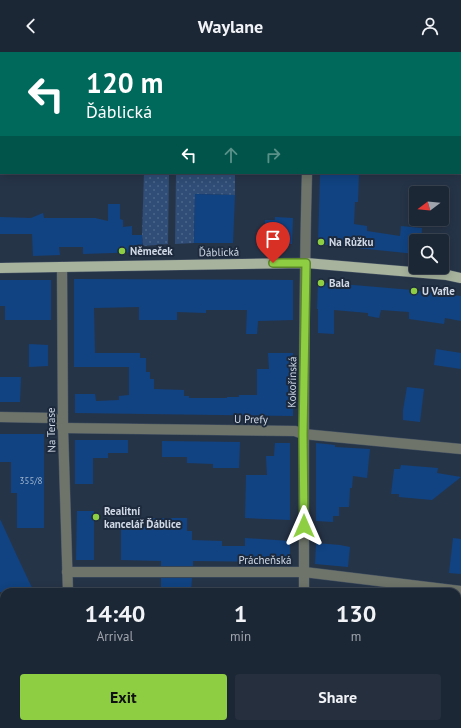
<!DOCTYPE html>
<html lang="en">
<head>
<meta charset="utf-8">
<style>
  body { margin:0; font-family:"PT Sans",sans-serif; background:#252f3e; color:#f1f3f6; height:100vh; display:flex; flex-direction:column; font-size:15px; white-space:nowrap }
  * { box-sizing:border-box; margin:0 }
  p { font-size:13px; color:#a0a5ad }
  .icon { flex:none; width:22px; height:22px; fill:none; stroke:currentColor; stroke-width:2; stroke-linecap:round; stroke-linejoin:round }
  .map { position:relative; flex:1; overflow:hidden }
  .details { position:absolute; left:0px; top:536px; width:461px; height:140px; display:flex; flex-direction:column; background:#1c2736; border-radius:12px 12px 0 0; box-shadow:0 2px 10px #0003,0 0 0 1px #3a4451 }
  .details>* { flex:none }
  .guide { position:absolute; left:0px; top:0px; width:461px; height:122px; box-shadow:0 2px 10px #0003,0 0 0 1px #3a4451; background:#00695c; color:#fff; overflow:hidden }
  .needle { width:26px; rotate:254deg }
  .buttons { position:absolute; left:409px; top:134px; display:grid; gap:8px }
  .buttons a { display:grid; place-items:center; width:40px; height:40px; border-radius:4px; background:#1c2736; box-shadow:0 2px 10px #0003,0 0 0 1px #3a4451; font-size:20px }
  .pin { position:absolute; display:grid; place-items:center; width:34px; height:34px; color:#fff; margin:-41px -17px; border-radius:50% 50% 50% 0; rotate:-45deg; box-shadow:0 0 4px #0007 }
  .pin .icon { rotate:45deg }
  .me { position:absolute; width:44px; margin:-22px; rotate:0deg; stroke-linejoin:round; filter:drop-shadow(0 0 3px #0008) }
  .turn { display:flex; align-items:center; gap:14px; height:84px; padding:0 20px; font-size:18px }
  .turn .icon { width:52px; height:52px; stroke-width:2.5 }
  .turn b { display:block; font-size:28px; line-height:34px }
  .lanes { display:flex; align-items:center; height:38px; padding:0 20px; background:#0003; justify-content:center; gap:20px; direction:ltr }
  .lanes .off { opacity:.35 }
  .eta { display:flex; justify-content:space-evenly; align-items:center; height:68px; text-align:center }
  .eta b { font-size:24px; font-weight:700; line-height:28px }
  .primary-button { display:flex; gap:8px; margin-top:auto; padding:8px 20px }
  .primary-button a { flex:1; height:46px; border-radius:4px; background:#8ece43; color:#111; font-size:16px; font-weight:700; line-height:46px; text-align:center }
  .primary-button a+a { background:#252f3e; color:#f1f3f6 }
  header { display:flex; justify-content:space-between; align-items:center; height:52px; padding:0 20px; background:#1c2736; font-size:18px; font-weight:700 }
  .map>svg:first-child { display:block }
  .green { fill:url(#green-dots) }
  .building { fill:#114382 }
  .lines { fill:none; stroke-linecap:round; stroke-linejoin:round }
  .minor-casing { stroke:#455264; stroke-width:11 }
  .major-casing { stroke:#455264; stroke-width:11 }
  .minor { stroke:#6e7469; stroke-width:10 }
  .major { stroke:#a7b39d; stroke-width:10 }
  .route-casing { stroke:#5c862c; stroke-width:10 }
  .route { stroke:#8ece43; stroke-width:7 }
  .poi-dot { fill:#8ece43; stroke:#1d2a3d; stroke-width:1.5 }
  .labels { text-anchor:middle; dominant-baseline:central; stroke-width:4; stroke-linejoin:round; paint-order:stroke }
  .number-label { font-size:9px; fill:#a0b4cc }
  .poi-label { font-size:11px; font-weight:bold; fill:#d0d9e5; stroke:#1d2a3d; text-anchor:start }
  .street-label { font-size:11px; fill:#d0d9e5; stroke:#1d2a3d }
</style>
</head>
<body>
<header><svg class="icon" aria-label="back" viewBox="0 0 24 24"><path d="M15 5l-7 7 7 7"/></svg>Waylane<svg class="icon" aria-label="person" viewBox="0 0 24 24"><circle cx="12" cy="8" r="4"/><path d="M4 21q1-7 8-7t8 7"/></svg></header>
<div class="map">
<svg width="461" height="676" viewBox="0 0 461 676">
  <defs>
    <pattern id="green-dots" width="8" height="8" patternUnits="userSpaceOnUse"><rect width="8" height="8" fill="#2f4d76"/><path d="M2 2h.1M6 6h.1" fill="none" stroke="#4c6689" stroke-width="1.8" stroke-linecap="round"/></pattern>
  </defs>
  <rect width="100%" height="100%" fill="#263448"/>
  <!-- green -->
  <g class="green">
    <path d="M 144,121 L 169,121 L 168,192 L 143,194 L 142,183 Z"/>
    <path d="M 176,121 L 235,121 L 235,143 L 195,142 L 194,191 L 175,192 Z"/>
  </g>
  <!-- building -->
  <g class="building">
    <path d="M 320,121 L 359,121 L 358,150 L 355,150 L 354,172 L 367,174 L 367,179 L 400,184 L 401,174 L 422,176 L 421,189 L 416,189 L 416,202 L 318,192 Z"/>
    <path d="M 195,142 L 235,143 L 233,191 L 194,191 Z"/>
    <path d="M 108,152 L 120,152 L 120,167 L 123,168 L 123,175 L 132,174 L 132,183 L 142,183 L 143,200 L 83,202 L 83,195 L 59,195 L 60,203 L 33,204 L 32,182 L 0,182 L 0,165 L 31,166 L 43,161 L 44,166 L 95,166 L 108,169 Z"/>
    <path d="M 275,165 L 293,166 L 292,192 L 265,192 L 265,168 L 275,168 Z"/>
    <path d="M 74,227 L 293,228 L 293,268 L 258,269 L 257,282 L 246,282 L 247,258 L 206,258 L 206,261 L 177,260 L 177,268 L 139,268 L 139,255 L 94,256 L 95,301 L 140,301 L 140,306 L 146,306 L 146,320 L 150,320 L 150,327 L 154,327 L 154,337 L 184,338 L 184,344 L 189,344 L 189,346 L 227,346 L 227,345 L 239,345 L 239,343 L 257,343 L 257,317 L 269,317 L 268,301 L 293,301 L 293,364 L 75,361 L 75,342 L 95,342 L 96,349 L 119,348 L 119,344 L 129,343 L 129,315 L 74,315 Z"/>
    <path d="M 0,228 L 51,228 L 51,268 L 5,268 L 5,254 L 0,254 Z"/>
    <path d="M 318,230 L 412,238 L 461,244 L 461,269 L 445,266 L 444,272 L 409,267 L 409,260 L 381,258 L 379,266 L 368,264 L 368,261 L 334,258 L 334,282 L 318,281 L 318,257 L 317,257 Z"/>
    <path d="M 29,292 L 48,293 L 48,314 L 29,315 Z"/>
    <path d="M 436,297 L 461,301 L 461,317 L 434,313 Z"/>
    <path d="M 0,325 L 21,325 L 20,350 L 0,350 Z"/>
    <path d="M 407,335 L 424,337 L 420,370 L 403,368 L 403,358 Z"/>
    <path d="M 0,382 L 44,382 L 44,476 L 17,476 L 17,441 L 11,441 L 11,410 L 0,410 Z"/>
    <path d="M 75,388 L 128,388 L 128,401 L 108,401 L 108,406 L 93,406 L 93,432 L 75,432 Z"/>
    <path d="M 162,389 L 240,390 L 239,416 L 213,416 L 213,412 L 187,411 L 187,405 L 162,405 Z"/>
    <path d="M 275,391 L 290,391 L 290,468 L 245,466 L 246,423 L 267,423 L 266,404 L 274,404 Z"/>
    <path d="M 316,391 L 335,393 L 335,395 L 370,397 L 367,426 L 353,424 L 352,436 L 350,436 L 349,455 L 339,455 L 339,464 L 333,464 L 333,470 L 316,469 Z"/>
    <path d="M 401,413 L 438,416 L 437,421 L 461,425 L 432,448 L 399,445 L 399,442 L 391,442 L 394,417 L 400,417 Z"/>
    <path d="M 77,459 L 94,459 L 94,508 L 76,508 Z"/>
    <path d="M 150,466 L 187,466 L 187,479 L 192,479 L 192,488 L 222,489 L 222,494 L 245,494 L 245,486 L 290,489 L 290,510 L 193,509 L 193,514 L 161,514 L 161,509 L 121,508 L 121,475 L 150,475 Z"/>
    <path d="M 0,467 L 17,504 L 34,540 L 0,540 Z"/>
    <path d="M 453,486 L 461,487 L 461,522 L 449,521 Z"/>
    <path d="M 316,491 L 340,493 L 350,495 L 348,515 L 315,512 Z"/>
    <path d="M 161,526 L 192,526 L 191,540 L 161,540 Z"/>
  </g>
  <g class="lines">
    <!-- minor casing -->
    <g class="minor-casing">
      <g id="minor">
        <path d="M 82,1 L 82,0"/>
        <path d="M 310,1 L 310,0"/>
        <path d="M 460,11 L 461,11"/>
        <path d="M 0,17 L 1,17"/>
        <path d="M 62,215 L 63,376 L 68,540"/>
        <path d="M 0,365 L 54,366 L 63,376"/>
        <path d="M 63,376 L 295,379 L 303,382 L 461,397"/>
        <path d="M 67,520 L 304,520 L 461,539"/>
        <path d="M 304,540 C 304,400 303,261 307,121"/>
        <path d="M 296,672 L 302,676"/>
        <path d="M 46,676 L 47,672"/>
      </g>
    </g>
    <!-- major casing -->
    <g class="major-casing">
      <path id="major" d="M 0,216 L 306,211 L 447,223 L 461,226"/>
    </g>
    <!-- minor -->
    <use href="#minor" class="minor"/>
    <!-- major -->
    <use href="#major" class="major"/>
  </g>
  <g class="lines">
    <!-- route casing -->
    <g class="route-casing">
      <path id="route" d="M 273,211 L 306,211 L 303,382 L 304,474"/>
    </g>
    <!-- route -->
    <use href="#route" class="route"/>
  </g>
  <!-- markers -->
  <g class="poi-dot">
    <circle cx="321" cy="190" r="4"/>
    <circle cx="122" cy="199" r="4"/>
    <circle cx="321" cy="231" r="4"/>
    <circle cx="414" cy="239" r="4"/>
    <circle cx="96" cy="465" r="4"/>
  </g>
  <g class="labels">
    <!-- number labels -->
    <g class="number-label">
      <text x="31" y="428">355/8</text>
    </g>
    <!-- poi labels -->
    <g class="poi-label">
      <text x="329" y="190">Na Růžku</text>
      <text x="130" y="199">Němeček</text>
      <text x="329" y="231">Bala</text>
      <text x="422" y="239">U Vafle</text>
      <text x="104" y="459">Realitní<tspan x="104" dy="13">kancelář Ďáblice</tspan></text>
    </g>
    <!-- street labels -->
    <g class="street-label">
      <text transform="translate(219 200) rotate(-1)">Ďáblická</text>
      <text transform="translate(292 330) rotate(-89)">Kokořínská</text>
      <text transform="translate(251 367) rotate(1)">U Prefy</text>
      <text transform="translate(51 378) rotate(-91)">Na Terase</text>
      <text x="265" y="508">Prácheňská</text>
    </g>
  </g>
</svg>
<div class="buttons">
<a><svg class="needle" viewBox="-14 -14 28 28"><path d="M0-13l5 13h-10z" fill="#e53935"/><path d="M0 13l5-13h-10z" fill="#a0a5ad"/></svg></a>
<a><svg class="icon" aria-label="search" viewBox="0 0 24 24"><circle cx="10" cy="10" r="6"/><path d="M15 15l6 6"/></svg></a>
</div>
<div class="pin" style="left:273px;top:211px;background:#d93025"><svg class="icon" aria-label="arrive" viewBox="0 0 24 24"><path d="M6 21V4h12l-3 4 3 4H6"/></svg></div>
<svg class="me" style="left:304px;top:474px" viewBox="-20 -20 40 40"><path d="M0-17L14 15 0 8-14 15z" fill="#8ece43" stroke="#fff" stroke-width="4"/></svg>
<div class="guide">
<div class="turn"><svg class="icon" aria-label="left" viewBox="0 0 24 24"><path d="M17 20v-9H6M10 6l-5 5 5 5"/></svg><div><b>120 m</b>Ďáblická</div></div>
<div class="lanes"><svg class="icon" aria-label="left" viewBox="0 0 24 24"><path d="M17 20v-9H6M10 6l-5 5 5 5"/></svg><svg class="icon off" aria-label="ahead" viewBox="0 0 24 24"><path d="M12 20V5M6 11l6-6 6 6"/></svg><svg class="icon off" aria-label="right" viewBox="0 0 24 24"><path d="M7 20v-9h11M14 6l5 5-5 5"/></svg></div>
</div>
<section class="details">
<div class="eta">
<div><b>14:40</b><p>Arrival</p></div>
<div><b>1</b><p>min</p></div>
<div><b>130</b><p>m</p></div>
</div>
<div class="primary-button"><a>Exit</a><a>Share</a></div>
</section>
</div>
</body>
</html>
